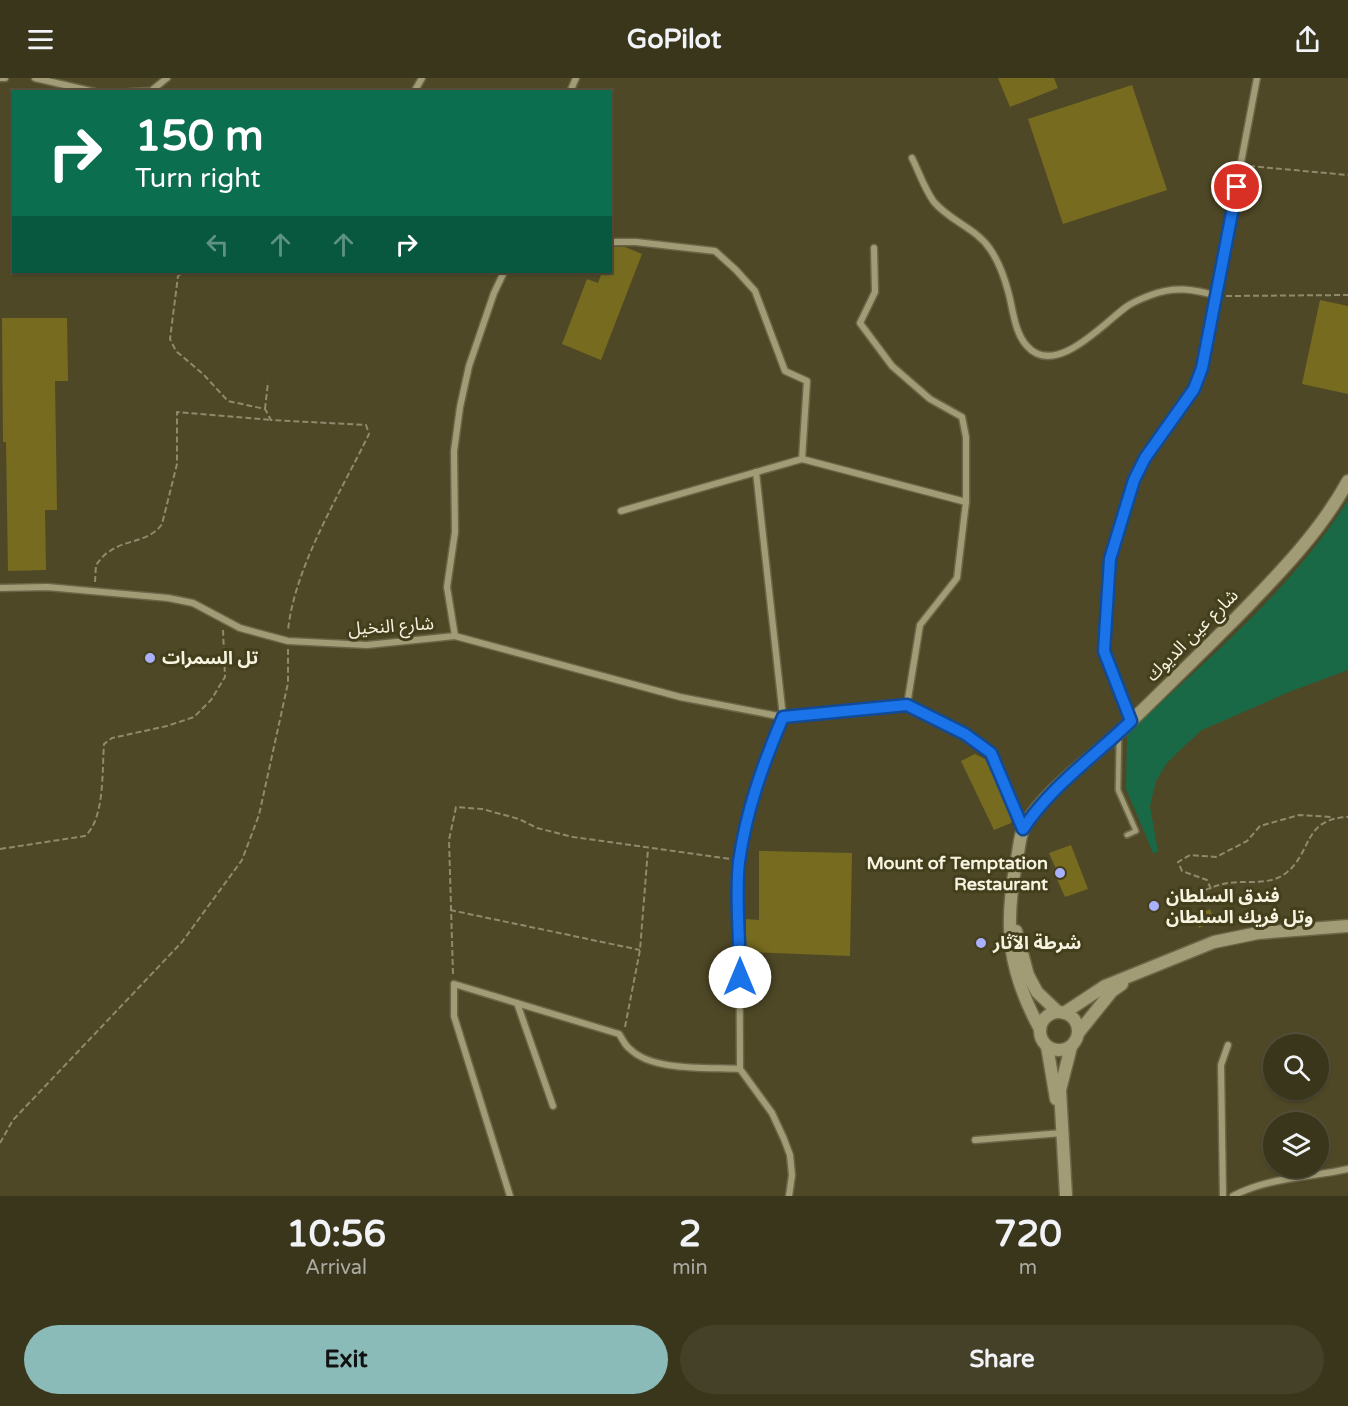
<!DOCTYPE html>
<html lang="en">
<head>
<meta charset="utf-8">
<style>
  body { margin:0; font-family:"Varela Round","Noto Sans Arabic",sans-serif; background:#454129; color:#f1f3f6; height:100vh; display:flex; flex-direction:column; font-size:22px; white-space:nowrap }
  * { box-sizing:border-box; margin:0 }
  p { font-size:20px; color:#ababa3 }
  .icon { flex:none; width:33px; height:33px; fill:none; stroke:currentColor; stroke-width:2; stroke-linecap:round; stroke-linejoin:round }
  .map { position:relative; height:1118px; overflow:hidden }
  .details { display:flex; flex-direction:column; background:#3a361c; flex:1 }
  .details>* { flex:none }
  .guide { position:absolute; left:12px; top:12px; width:600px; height:183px; border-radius:0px; box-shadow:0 2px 4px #0004,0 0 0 2px #54503b; background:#0b6e4f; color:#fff; overflow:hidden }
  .fabs { position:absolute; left:1263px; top:956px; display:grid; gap:12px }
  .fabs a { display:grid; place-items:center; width:66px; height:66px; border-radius:50%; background:#3a361c; box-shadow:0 2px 4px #0004,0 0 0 2px #54503b; font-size:30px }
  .pin { position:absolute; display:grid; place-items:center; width:51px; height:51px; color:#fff; margin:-26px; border:3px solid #fff; border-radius:50%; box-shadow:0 2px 6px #0007 }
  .me { position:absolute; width:66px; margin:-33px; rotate:0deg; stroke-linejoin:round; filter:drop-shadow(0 0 4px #0008) }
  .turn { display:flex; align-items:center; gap:21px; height:126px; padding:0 24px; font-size:27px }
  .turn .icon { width:78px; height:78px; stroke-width:2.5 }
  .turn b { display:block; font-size:42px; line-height:51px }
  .lanes { display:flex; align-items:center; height:57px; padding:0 24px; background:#0003; justify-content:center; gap:30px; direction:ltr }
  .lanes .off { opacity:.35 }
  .eta { display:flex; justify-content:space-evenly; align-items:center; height:102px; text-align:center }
  .eta b { font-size:36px; font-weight:700; line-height:42px }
  .primary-button { display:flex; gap:12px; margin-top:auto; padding:12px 24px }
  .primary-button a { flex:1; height:69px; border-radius:36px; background:#8bbbb9; color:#111; font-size:24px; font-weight:700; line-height:69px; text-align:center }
  .primary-button a+a { background:#454129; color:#f1f3f6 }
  header { display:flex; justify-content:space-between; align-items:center; height:78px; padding:0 24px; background:#3a361c; font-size:27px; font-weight:700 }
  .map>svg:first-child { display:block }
  .green { fill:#196947 }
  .building { fill:#776b20 }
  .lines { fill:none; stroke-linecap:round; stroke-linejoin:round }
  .lane-casing { stroke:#6a6546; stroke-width:8 }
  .street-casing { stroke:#6a6546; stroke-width:9 }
  .secondary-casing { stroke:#6a6546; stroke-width:15 }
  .path { stroke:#8f8a6e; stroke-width:2; stroke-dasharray:6 3; stroke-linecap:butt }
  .lane { stroke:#a29c76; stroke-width:4.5 }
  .street { stroke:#a29c76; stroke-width:6 }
  .secondary { stroke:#a29c76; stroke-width:12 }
  .route-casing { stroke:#114b97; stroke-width:15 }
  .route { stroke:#1a73e8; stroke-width:10 }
  .poi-dot { fill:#aab0fb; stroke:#433e1b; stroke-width:2 }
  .labels { text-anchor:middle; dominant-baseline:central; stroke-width:6; stroke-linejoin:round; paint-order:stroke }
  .street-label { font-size:18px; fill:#f6f3e0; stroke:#433e1b }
  .poi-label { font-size:18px; font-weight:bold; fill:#f6f3e0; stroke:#433e1b; text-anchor:start }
</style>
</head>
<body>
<header><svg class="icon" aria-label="menu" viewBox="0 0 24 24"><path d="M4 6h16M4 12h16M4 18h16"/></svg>GoPilot<svg class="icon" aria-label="share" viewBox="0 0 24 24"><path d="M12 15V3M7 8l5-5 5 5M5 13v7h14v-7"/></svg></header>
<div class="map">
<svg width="1348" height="1118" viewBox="0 0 1348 1118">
  <rect width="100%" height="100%" fill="#4e4826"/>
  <!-- green -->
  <path class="green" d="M 1348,422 L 1348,592 L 1289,614 L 1202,652 L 1180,672 L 1167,685 L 1156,703 L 1150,728 L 1158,774 L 1153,775 L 1126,711 L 1127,656 C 1205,583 1291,513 1348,422 Z"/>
  <!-- building -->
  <g class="building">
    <path d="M 998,0 L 1054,0 L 1058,10 L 1010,29 Z"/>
    <path d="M 1132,7 L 1167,112 L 1063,146 L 1028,41 Z"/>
    <path d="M 611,169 L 625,169 L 642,176 L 601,282 L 562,266 L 587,201 L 598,205 L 602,194 L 610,194 Z"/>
    <path d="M 1320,222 L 1348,228 L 1348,316 L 1302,306 Z"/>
    <path d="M 2,240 L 67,240 L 68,303 L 55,303 L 57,432 L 45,432 L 46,492 L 8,493 L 6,364 L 3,364 Z"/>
    <path d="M 975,676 L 985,681 L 1013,739 L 1011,745 L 994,752 L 961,683 Z"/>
    <path d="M 1071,767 L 1088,811 L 1065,819 L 1053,792 L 1056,791 L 1049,775 Z"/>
    <path d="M 759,773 L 852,775 L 850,878 L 746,874 L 746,841 L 759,842 Z"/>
    <path d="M 1210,831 L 1215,843 L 1199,850 L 1194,839 Z"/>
  </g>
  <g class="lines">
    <!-- lane casing -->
    <g class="lane-casing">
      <path id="lane" d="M 1119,657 L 1118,712 L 1136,753 L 1127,757"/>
    </g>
    <!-- street casing -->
    <g class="street-casing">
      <g id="street">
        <path d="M 0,0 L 5,0"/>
        <path d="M 35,0 L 95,14"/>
        <path d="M 130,14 L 151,13 L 167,0"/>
        <path d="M 414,14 L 422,0"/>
        <path d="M 570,14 L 576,0"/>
        <path d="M 912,80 C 919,94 925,112 934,124 C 950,143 977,151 990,171 C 999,184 1004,198 1008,213 C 1013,230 1014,254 1027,268 C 1055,300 1103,246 1126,229 C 1133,224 1143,220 1151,217 C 1174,208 1194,211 1217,218"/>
        <path d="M 610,164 L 636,164 L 715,173 L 736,192 L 755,213 L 785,293 L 807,303 L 802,381 L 621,433"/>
        <path d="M 874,170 L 875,214 L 860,245 L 892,288 L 930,321 L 962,339 L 966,359 L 966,424"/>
        <path d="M 802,381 L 966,424 L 957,500 L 920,547 L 907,627"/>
        <path d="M 756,394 L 783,639 L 761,689 L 746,745 L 739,785 L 740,991 L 772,1035 L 784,1061 L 790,1077 L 792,1097 L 789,1118"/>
        <path d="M 0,510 L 47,509 L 168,520 L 193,525 L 240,550 L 288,563 L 367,567 L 455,558 L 447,509 L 455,454 L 454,373 L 460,329 L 469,288 L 494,215 L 504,194"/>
        <path d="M 455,558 L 680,619 L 783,639 L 907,627 L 965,656 L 991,675 L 1023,750"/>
        <path d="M 1131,642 L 1104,573 L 1110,481 L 1134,402 L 1145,379 L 1194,311 L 1202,290 L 1257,0"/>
        <path d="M 517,925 L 553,1028"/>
        <path d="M 975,1062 L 1062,1055"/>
        <path d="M 510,1118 L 454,938 L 454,906 L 619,956 C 622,960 625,968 630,971 C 653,994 710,989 740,991"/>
        <path d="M 1223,1118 L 1221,987 L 1228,967"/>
        <path d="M 1233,1118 C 1268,1099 1309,1100 1348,1091"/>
      </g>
    </g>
    <!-- secondary casing -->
    <g class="secondary-casing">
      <g id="secondary">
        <path d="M 1016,853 L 1028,897 L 1037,914 L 1058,934"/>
        <circle cx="1059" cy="953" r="19"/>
        <path d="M 1064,935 L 1105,908 L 1214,864 L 1258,855 L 1348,848"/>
        <path d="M 1040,951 C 1008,892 1004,850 1016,785 C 1019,774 1019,759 1024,749 C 1042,715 1091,680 1120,654 C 1158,617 1196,580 1233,543 C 1275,500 1319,456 1348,403"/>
        <path d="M 1079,954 L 1112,913 L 1122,906"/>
        <path d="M 1047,968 L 1056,1021"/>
        <path d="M 1066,1118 L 1060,1012 L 1071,969"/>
      </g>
    </g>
    <!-- path -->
    <g class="path">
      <path d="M 1249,88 L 1348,97"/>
      <path d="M 216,194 L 185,194 L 178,198 L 170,261 L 176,273 L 203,296 L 228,323 L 265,331 L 271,342 L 366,347 L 369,356 C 341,414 294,489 288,553"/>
      <path d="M 1226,218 L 1348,217"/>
      <path d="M 265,331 L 268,304"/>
      <path d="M 95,504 L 96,487 C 100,482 104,476 110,473 C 127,461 150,464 162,446 L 177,386 L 177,334 L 271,342"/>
      <path d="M 0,771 L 85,758 C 105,741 102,691 104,666 L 112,660 L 167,648 L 194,639 L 211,622 L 225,599 L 223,552"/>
      <path d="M 1211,811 L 1207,802 L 1182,793 L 1178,784 L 1190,777 L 1216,779 L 1247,763 L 1260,748 L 1299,737 L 1332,739"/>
      <path d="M 1188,818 C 1199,815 1211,809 1223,806 C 1244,801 1268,809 1286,795 C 1313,774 1302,741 1348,739"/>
      <path d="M 450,832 L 640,872"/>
      <path d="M 453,896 L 449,762 L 456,729 L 482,731 L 519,741 L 537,750 L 573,759 L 731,781"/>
      <path d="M 625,949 L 640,872 L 648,771"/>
      <path d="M 0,1065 L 13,1042 L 182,864 L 242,782 L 259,737 L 288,605 L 288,571"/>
    </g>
    <!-- lane -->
    <use href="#lane" class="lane"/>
    <!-- street -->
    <use href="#street" class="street"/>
    <!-- secondary -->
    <use href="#secondary" class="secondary"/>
  </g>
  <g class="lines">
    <!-- route casing -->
    <g class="route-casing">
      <path id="route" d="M 740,899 C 740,863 735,819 739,784 C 746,733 763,686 783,639 L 907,627 L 965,656 L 991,675 L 1023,751 C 1051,708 1095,678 1131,643 L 1104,573 L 1110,481 L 1134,402 L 1145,380 L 1194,311 L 1202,290 L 1237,109"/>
    </g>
    <!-- route -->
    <use href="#route" class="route"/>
  </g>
  <!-- markers -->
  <g class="poi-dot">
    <circle cx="150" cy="580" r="6"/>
    <circle cx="1060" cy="795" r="6"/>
    <circle cx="1154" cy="828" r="6"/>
    <circle cx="981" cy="865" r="6"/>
  </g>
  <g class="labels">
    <!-- street labels -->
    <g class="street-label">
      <text transform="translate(391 548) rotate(-4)">شارع النخيل</text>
      <text transform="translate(1192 557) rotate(-45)">شارع عين الديوك</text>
    </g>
    <!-- poi labels -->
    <g class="poi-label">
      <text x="162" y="580">تل السمرات</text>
      <text x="1048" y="785" text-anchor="end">Mount of Temptation<tspan x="1048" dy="21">Restaurant</tspan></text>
      <text x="1166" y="818">فندق السلطان<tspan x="1166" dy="21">وتل فريك السلطان</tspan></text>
      <text x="993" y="865">شرطة الآثار</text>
    </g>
  </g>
</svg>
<div class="fabs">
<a><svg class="icon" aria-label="search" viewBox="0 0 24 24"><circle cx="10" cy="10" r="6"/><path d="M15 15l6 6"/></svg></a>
<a><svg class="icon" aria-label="layers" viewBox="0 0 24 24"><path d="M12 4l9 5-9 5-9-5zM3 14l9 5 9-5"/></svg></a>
</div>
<div class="pin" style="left:1237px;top:109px;background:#d93025"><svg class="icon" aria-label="arrive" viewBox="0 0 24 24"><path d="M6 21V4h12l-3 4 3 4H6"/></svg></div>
<svg class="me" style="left:740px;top:899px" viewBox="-20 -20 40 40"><circle r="19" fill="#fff"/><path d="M0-13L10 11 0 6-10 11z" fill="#1a73e8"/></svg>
<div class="guide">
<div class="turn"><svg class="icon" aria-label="right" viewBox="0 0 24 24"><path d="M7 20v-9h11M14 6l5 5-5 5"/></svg><div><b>150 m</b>Turn right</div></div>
<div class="lanes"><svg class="icon off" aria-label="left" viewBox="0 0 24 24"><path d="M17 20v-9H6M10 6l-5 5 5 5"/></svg><svg class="icon off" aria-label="ahead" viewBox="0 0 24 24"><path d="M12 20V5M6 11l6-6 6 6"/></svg><svg class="icon off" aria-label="ahead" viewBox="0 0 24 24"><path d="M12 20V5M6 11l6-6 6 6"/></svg><svg class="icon" aria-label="right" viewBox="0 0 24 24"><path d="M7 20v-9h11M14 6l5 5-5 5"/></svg></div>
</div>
</div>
<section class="details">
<div class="eta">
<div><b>10:56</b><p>Arrival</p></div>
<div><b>2</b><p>min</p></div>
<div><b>720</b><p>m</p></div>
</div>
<div class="primary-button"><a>Exit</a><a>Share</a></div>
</section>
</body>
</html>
